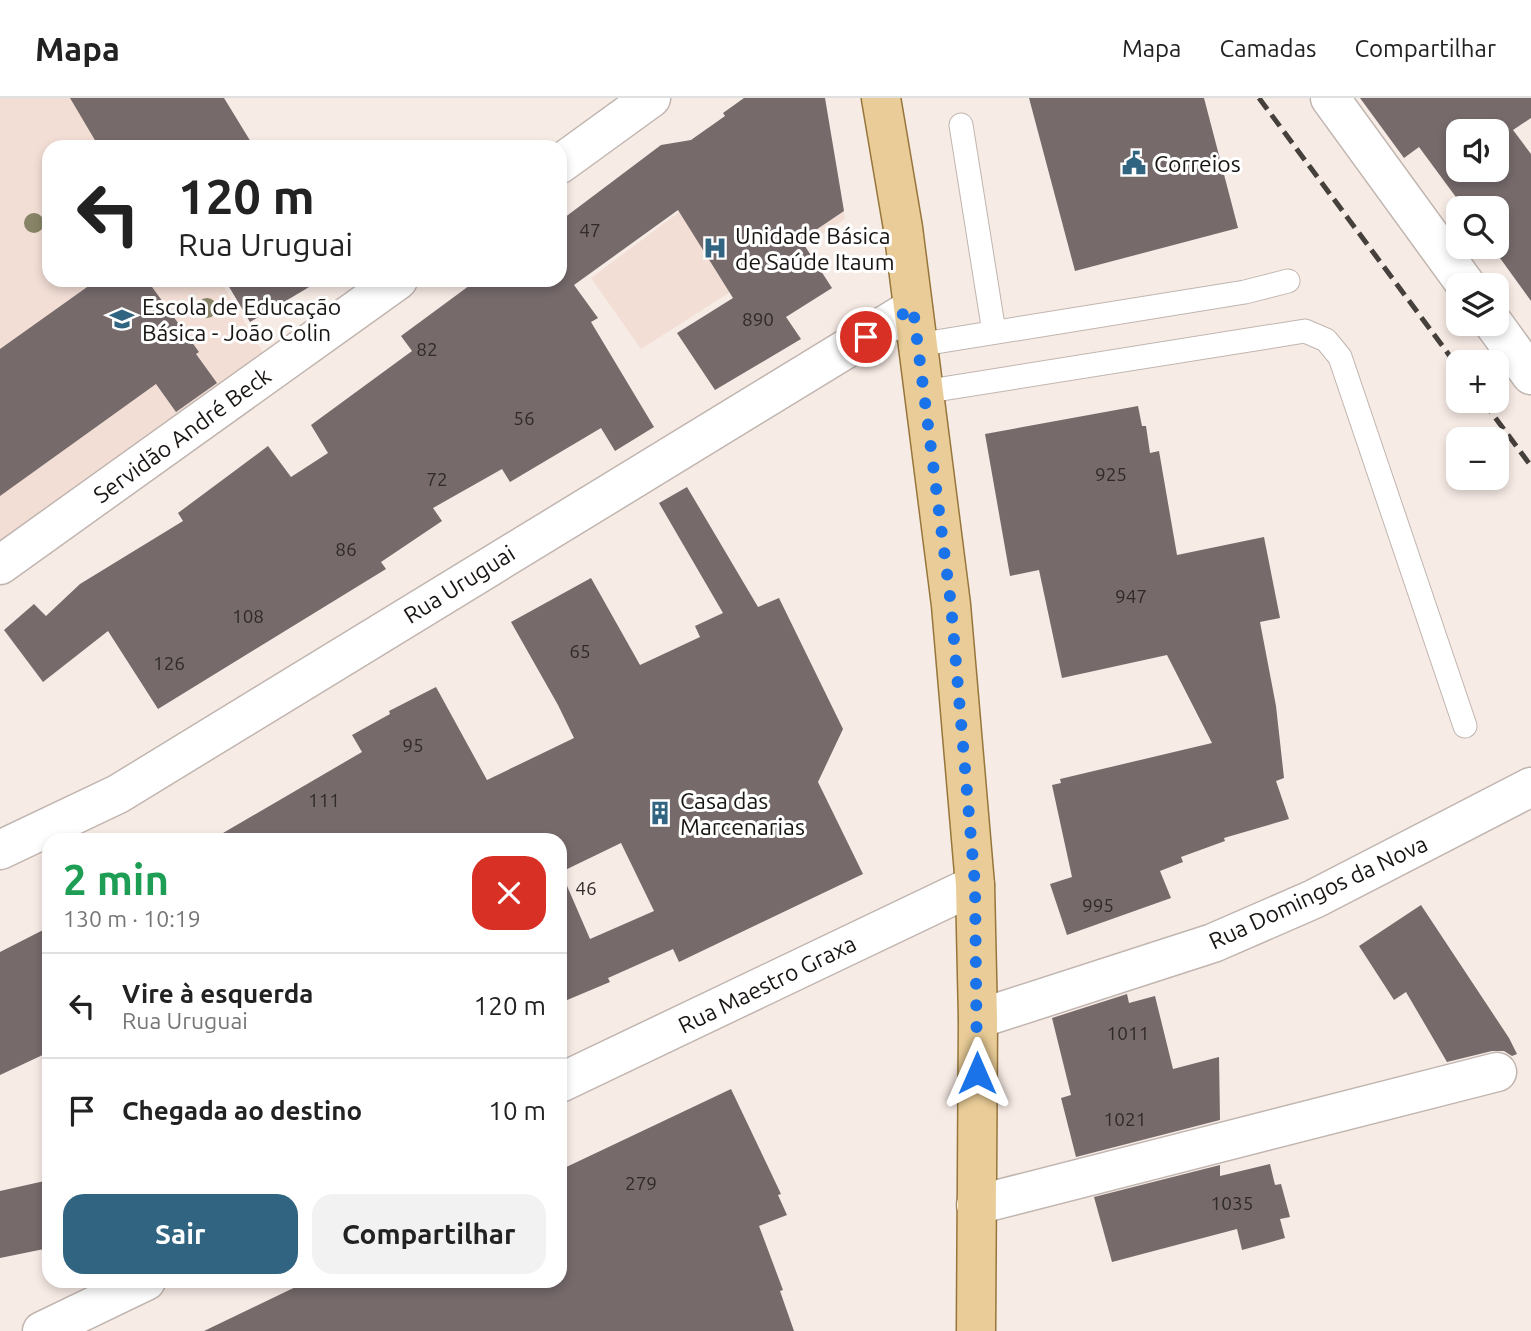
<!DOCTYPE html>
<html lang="pt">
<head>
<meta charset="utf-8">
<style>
  body { margin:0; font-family:Ubuntu,sans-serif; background:#f2f2f2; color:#222; height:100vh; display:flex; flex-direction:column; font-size:26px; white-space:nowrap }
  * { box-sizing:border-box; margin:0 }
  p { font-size:23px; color:#767676 }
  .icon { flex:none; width:38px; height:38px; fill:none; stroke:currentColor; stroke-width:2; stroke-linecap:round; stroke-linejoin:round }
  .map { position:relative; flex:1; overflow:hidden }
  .panel { position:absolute; left:42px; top:735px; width:525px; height:455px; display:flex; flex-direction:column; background:#fff; border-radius:21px; box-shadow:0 4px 10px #0003 }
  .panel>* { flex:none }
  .top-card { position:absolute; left:42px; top:42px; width:525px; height:147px; border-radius:21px; box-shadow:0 4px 10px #0003; background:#fff; color:#222; overflow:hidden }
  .tools { position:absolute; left:1446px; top:21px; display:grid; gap:14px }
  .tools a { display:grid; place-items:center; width:63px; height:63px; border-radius:14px; background:#fff; box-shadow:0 4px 10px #0003; font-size:35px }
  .pin { position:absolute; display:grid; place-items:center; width:60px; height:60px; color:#fff; margin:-30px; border:4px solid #fff; border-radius:50%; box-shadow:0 2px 7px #0007 }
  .me { position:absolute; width:77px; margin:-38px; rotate:0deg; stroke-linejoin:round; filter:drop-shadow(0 0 5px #0008) }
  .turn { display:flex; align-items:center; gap:24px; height:147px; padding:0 21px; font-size:32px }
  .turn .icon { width:91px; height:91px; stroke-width:2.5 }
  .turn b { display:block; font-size:49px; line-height:60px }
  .round { display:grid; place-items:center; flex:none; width:74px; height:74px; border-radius:21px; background:#f2f2f2 }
  .summary { display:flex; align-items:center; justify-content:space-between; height:119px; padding:0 21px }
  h1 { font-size:42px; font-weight:700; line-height:52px; color:#1e9e55 }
  .cta { display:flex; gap:14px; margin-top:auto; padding:14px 21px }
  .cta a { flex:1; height:80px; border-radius:21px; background:#306481; color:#fff; font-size:28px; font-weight:700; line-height:80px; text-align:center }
  .cta a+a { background:#f2f2f2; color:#222 }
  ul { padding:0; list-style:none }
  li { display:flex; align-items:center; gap:21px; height:105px; padding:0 21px; border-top:2px solid #e0e0e0 }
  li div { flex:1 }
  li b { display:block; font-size:26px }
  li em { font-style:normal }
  header { display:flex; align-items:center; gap:42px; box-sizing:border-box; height:98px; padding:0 35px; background:#fff; border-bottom:2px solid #e0e0e0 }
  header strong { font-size:33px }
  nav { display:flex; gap:38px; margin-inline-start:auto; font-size:24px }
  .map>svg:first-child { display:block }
  .built { fill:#f2ded5 }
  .building { fill:#766a6b; fill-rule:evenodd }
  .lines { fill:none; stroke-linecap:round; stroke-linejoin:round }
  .lane-casing { stroke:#c1b5b0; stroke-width:25 }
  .street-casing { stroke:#c1b5b0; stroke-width:41 }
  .primary-casing { stroke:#96763b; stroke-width:41 }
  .lane { stroke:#fff; stroke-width:23 }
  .street { stroke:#fff; stroke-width:38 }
  .primary { stroke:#e9cc97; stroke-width:38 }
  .rail { stroke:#46403d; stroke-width:5; stroke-dasharray:14 7; stroke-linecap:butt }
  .tree { fill:#878467 }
  .route { stroke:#1a73e8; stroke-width:12; stroke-dasharray:0 21.6 }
  .labels { text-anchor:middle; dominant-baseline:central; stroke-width:6; stroke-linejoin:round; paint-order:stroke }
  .number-label { font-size:19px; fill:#302a29 }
  .poi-label { font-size:23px; fill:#191513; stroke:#fff; text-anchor:start }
  .street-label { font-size:23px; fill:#191513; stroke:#fff }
</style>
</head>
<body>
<header>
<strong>Mapa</strong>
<nav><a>Mapa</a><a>Camadas</a><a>Compartilhar</a></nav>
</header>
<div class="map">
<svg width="1531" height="1233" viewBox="0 0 1531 1233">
  <rect width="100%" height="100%" fill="#f7ebe5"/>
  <!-- built -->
  <g class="built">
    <path d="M 0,0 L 112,0 L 141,49 L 49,49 L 49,182 L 220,182 L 266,260 L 0,452 Z"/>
    <path d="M 825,5 L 845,121 L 641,251 L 591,180 Z"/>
  </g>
  <!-- building -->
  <g class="building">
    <path d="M 70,0 L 224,0 L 254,49 L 99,49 Z"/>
    <path d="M 744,0 L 825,0 L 844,113 L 801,142 L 832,190 L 786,219 L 801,241 L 715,292 L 677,235 L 733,200 L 678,112 L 574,187 L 598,220 L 591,224 L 654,329 L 615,353 L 601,330 L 510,384 L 502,371 L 433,410 L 442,423 L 381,464 L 386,471 L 158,611 L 108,533 L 43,584 L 4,532 L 34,506 L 46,518 L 80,486 L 183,423 L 178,415 L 268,348 L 291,379 L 328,355 L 311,327 L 412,253 L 401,238 L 477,182 L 560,182 L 560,123 L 661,47 L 691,42 L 725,18 L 723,15 Z"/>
    <path d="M 1029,0 L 1204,0 L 1238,130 L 1075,173 Z"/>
    <path d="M 1360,0 L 1531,0 L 1531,20 L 1513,32 L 1531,56 L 1531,203 L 1492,149 L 1496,149 L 1496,110 L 1464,110 L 1419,49 L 1404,60 ZM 1458,33 L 1496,33 L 1496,72 L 1458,72 Z"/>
    <path d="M 97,182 L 147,182 L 199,254 L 196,256 L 217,285 L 176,314 L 156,286 L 0,398 L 0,251 Z"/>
    <path d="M 225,182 L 321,182 L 250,224 Z"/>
    <path d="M 1138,308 L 1142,328 L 1146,328 L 1150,355 L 1159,353 L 1177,457 L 1264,439 L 1280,520 L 1260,524 L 1276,608 L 1284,680 L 1276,683 L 1289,721 L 1224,740 L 1225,743 L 1181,759 L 1183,764 L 1160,773 L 1171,800 L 1067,837 L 1050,786 L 1072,779 L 1052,687 L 1061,685 L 1060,681 L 1212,645 L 1167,557 L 1062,580 L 1039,472 L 1010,478 L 985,336 Z"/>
    <path d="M 687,389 L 758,509 L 779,500 L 843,631 L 818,684 L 863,776 L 679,864 L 673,851 L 608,880 L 610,884 L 560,905 L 560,742 L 211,742 L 362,654 L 352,637 L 390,616 L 389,613 L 436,589 L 487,682 L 574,640 L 558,607 L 511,524 L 591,480 L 640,567 L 700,539 L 695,528 L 723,515 L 659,405 ZM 621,745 L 654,813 L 590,841 L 561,774 Z"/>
    <path d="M 1421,807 L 1509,940 L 1517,956 L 1512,958 L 1504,953 L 1492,953 L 1447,964 L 1406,894 L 1394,902 L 1359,848 Z"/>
    <path d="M 49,829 L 49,954 L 0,977 L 0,854 Z"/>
    <path d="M 1127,896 L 1129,905 L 1155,898 L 1173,971 L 1219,959 L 1220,1022 L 1076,1059 L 1061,1000 L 1071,997 L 1052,920 Z"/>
    <path d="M 731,991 L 781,1096 L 778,1097 L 787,1117 L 759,1128 L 783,1192 L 780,1193 L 794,1233 L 204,1233 L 308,1183 L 560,1183 L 560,1072 Z"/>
    <path d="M 1270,1066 L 1275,1087 L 1281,1086 L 1290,1119 L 1280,1121 L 1285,1140 L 1242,1152 L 1237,1131 L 1112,1164 L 1094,1099 L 1220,1067 L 1220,1078 Z"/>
    <path d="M 49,1082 L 49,1150 L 0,1160 L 0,1093 Z"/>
  </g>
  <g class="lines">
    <!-- lane casing -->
    <g class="lane-casing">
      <g id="lane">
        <path d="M 961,27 L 994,234"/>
        <path d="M 917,247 L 1245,194 L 1288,183"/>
        <path d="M 923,294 L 1305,233 L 1326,242 L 1340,259 L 1465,628"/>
      </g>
    </g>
    <!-- street casing -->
    <g class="street-casing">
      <g id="street">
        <path d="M 1330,0 L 1466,187"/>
        <path d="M 560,66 L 651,0"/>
        <path d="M 1494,226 L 1531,277"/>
        <path d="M 0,467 L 398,182"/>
        <path d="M 0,752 L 118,696 L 913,210"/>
        <path d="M 978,921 L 1213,845 L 1314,801 L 1531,689"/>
        <path d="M 560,985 L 975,787"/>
        <path d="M 976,1107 L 1497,974"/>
        <path d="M 42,1233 L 146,1183"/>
      </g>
    </g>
    <!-- primary casing -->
    <g class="primary-casing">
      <path id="primary" d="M 881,0 L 903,130 L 951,507 L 975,787 L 978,921 L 976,1233"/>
    </g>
    <!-- lane -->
    <use href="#lane" class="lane"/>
    <!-- street -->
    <use href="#street" class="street"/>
    <!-- primary -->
    <use href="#primary" class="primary"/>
    <!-- rail -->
    <g class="rail">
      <path d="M 1259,0 L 1458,269"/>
      <path d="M 1483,303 L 1531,368"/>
    </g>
  </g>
  <!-- trees -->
  <g class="tree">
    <circle cx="34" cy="125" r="10"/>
    <circle cx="207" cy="210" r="10"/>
  </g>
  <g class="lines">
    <!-- route -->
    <path class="route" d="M 866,239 L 913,210 L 951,507 L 975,787 L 977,975"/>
  </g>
  <!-- icons -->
  <defs>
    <g id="civic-bare" transform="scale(1.89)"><path d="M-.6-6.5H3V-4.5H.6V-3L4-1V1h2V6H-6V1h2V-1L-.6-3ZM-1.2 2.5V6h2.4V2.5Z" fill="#306481" stroke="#fff" stroke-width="2.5" paint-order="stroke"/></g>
    <g id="hospital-bare" transform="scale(1.89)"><path d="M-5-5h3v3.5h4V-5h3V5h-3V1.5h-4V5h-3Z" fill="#306481" stroke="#fff" stroke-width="2.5" paint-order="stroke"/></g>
    <g id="school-bare" transform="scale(1.89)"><path d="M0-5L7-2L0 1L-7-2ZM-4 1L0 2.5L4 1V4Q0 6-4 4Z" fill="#306481" stroke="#fff" stroke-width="2.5" paint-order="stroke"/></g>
    <g id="building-bare" transform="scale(1.89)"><path d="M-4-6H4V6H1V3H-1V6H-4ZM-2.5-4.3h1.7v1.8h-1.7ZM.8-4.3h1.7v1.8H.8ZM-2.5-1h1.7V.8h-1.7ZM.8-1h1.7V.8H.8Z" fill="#306481" stroke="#fff" stroke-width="2.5" paint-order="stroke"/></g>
  </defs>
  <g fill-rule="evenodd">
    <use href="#civic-bare" x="1134" y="65"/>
    <use href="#hospital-bare" x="715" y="150"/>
    <use href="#school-bare" x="122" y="221"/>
    <use href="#building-bare" x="660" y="715"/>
  </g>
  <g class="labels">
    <!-- number labels -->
    <g class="number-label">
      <text x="590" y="132">47</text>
      <text x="758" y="221">890</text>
      <text x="427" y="251">82</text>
      <text x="524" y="320">56</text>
      <text x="1111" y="376">925</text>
      <text x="437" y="381">72</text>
      <text x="346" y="451">86</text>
      <text x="1131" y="498">947</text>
      <text x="248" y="518">108</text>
      <text x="580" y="553">65</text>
      <text x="169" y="565">126</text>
      <text x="413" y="647">95</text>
      <text x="324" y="702">111</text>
      <text x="586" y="790">46</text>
      <text x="1098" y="807">995</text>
      <text x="1128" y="935">1011</text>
      <text x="1125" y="1021">1021</text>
      <text x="641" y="1085">279</text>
      <text x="1232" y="1105">1035</text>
    </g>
    <!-- poi labels -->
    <g class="poi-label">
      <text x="1154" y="65">Correios</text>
      <text x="735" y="137">Unidade Básica<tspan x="735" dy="26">de Saúde Itaum</tspan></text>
      <text x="142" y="208">Escola de Educação<tspan x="142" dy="26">Básica - João Colin</tspan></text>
      <text x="680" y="702">Casa das<tspan x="680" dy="26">Marcenarias</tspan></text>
    </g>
    <!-- street labels -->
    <g class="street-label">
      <text transform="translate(182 337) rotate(-36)">Servidão André Beck</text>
      <text transform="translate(459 486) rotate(-32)">Rua Uruguai</text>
      <text transform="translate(1318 794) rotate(-25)">Rua Domingos da Nova</text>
      <text transform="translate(767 886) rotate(-26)">Rua Maestro Graxa</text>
    </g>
  </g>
</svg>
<div class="tools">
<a><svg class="icon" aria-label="sound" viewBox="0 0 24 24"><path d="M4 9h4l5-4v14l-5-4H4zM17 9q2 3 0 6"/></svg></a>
<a><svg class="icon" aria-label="search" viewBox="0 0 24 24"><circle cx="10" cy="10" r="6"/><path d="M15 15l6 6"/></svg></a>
<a><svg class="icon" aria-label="layers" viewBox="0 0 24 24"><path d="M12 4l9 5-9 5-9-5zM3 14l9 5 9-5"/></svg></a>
<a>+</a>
<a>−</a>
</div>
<div class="pin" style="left:866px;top:239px;background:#d93025"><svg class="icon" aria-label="arrive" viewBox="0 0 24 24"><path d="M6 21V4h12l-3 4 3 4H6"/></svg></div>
<svg class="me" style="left:977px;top:975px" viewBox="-20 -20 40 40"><path d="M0-17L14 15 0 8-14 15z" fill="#1a73e8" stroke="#fff" stroke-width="4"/></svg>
<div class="top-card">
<div class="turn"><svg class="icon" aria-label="left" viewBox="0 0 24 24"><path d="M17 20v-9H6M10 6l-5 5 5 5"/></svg><div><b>120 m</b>Rua Uruguai</div></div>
</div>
<section class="panel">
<div class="summary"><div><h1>2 min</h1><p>130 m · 10:19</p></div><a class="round" style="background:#d93025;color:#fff"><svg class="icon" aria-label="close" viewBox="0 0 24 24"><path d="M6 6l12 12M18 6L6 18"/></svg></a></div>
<ul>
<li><svg class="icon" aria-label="left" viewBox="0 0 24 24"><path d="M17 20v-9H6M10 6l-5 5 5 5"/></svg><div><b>Vire à esquerda</b><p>Rua Uruguai</p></div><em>120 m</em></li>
<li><svg class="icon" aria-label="arrive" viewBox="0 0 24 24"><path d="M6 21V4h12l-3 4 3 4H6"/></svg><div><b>Chegada ao destino</b></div><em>10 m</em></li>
</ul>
<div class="cta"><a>Sair</a><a>Compartilhar</a></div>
</section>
</div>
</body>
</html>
